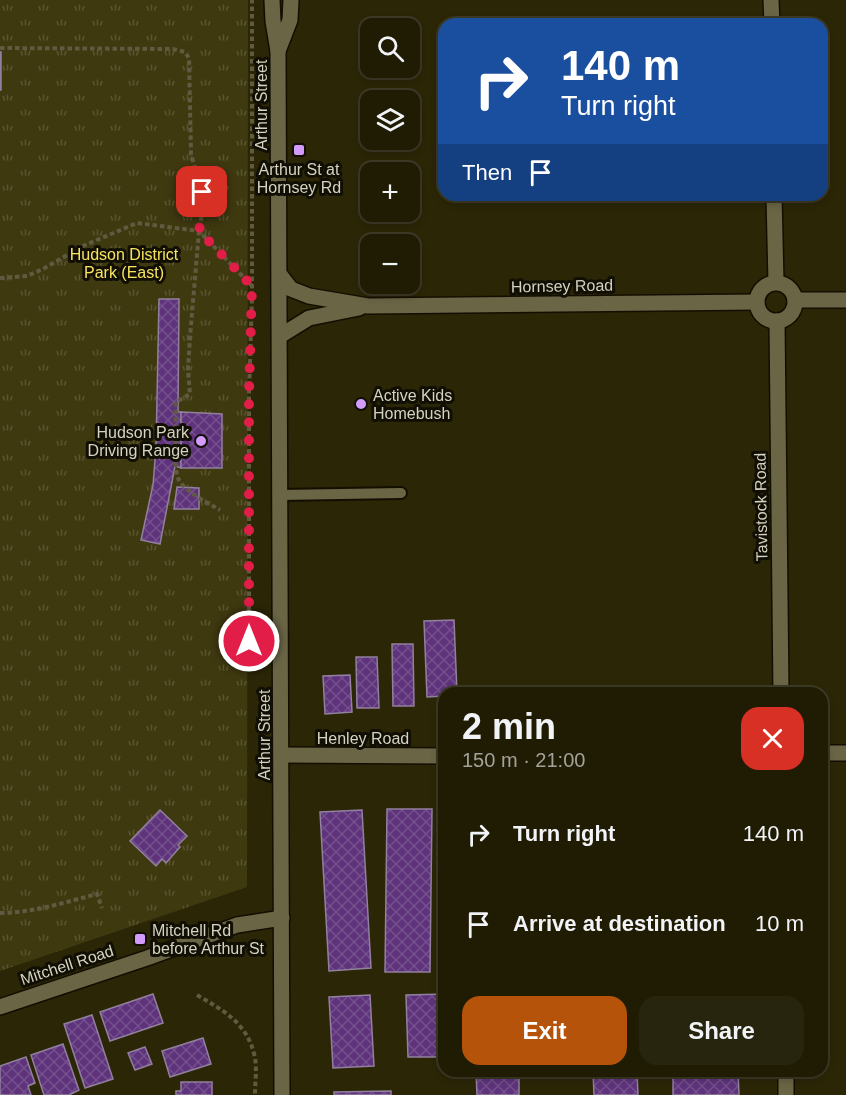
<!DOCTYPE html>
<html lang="en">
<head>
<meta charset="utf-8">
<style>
  body { margin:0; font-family:Helvetica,sans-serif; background:#28250e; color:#f1f3f6; height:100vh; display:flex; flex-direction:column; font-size:22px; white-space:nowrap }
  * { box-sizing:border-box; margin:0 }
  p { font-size:20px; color:#a2a19a }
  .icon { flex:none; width:33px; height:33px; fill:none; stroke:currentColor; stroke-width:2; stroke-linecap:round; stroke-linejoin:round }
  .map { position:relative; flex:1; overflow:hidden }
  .panel { position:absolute; left:438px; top:687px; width:390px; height:390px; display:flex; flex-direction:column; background:#201c04; border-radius:18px; box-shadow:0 3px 9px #0003,0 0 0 2px #3d3a26 }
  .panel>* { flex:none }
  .guide { position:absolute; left:438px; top:18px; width:390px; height:183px; border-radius:18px; box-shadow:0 3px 9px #0003,0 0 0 2px #3d3a26; background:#1a4fa0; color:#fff; overflow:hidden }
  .tools { position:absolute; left:360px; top:18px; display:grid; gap:12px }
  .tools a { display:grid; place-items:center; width:60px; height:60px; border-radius:12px; background:#201c04; box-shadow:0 3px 9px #0003,0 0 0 2px #3d3a26; font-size:30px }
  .pin { position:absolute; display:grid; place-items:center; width:51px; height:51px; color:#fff; margin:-26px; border-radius:12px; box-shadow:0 3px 9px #0006 }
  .me { position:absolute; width:66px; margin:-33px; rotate:0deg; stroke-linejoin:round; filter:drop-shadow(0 0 4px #0008) }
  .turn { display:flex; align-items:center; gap:21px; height:126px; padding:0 24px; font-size:27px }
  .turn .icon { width:78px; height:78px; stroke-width:2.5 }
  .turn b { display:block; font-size:42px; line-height:51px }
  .then { display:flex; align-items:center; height:57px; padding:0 24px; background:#0003; gap:12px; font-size:22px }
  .round { display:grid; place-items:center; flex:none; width:63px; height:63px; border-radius:18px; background:#28250e }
  .overview { display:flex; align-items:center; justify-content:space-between; height:102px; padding:0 24px }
  h1 { font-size:36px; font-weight:600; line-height:45px }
  .cta { display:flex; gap:12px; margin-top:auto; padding:12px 24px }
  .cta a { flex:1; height:69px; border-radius:18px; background:#b45309; color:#fff; font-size:24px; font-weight:600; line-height:69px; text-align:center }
  .cta a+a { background:#28250e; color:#f1f3f6 }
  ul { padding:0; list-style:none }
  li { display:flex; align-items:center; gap:18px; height:90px; padding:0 24px }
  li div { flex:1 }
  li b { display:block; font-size:22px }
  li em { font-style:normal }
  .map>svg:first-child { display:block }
  .park { fill:url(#park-tufts) }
  .building { fill:url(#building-cross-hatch); stroke:#91809f; stroke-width:1.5 }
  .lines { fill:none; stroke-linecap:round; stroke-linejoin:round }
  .service-casing { stroke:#130f00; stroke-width:14 }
  .minor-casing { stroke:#130f00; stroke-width:18 }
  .secondary-casing { stroke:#130f00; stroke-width:18 }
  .path { stroke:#605b40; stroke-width:4; stroke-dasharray:4.5 3; stroke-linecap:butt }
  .service { stroke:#6a6545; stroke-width:10 }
  .minor { stroke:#6a6545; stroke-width:15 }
  .secondary { stroke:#6a6545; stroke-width:15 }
  .route { stroke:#e11d48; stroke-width:10; stroke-dasharray:0 18 }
  .poi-dot { fill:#d39cfc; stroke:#110f04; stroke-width:2 }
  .labels { text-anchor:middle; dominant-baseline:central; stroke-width:6; stroke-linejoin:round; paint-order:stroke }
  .street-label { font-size:16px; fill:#d4d2c0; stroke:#110f04 }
  .poi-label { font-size:16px; fill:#d4d2c0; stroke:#110f04; text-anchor:start }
  .park-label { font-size:16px; fill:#f7e35f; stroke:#110f04 }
</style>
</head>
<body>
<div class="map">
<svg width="846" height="1095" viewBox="0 0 846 1095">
  <defs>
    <pattern id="park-tufts" width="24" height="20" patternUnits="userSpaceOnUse" patternTransform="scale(1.5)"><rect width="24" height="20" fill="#3f3910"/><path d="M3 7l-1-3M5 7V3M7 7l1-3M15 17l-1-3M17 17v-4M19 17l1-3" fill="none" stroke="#5a5531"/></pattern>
    <pattern id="building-cross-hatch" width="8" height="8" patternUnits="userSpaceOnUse" patternTransform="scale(1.5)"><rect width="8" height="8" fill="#5e337b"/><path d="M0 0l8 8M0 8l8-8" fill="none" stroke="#74508c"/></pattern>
  </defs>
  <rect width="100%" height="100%" fill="#2b2606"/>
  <!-- park -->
  <path class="park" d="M 0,0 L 248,0 L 247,887 L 0,971 Z"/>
  <!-- building -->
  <g class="building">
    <rect x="0" y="52" width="1" height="38"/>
    <path d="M 159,299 L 179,299 L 178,412 L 181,412 L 181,468 L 175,466 L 160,544 L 141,540 L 153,485 L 156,448 Z"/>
    <path d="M 181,412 L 222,414 L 222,468 L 181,468 Z"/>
    <path d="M 177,487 L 199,488 L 199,509 L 174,509 Z"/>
    <path d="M 454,620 L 457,693 L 444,693 L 444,696 L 427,697 L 424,621 Z"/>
    <path d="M 392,644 L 413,644 L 414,706 L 393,706 Z"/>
    <path d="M 356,657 L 377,657 L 379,708 L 357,708 Z"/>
    <path d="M 350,675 L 352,712 L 325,714 L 323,676 Z"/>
    <path d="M 387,809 L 432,809 L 430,972 L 385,972 Z"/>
    <path d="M 160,810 L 187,836 L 178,845 L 180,847 L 166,863 L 162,859 L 156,866 L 130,841 Z"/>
    <path d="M 362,810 L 371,968 L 329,971 L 320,812 Z"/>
    <path d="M 153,994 L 163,1023 L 110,1041 L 100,1012 Z"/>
    <path d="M 444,994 L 444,1057 L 408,1057 L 406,995 Z"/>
    <path d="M 370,995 L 374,1066 L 333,1068 L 329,997 Z"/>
    <path d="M 92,1015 L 113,1079 L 85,1088 L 64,1024 Z"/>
    <path d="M 203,1038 L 211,1064 L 170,1077 L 162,1051 Z"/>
    <path d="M 63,1044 L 79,1090 L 69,1095 L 44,1095 L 31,1055 Z"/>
    <path d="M 145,1047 L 152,1064 L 135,1070 L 128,1053 Z"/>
    <path d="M 26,1057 L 35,1083 L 28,1086 L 31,1095 L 0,1095 L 0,1066 Z"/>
    <path d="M 476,1071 L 519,1071 L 519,1095 L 477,1095 Z"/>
    <path d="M 593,1071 L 637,1071 L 638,1095 L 594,1095 Z"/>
    <path d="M 673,1071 L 738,1071 L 739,1095 L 673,1095 Z"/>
    <path d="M 181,1082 L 212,1082 L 212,1095 L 176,1095 L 176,1091 L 181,1091 Z"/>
    <path d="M 391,1091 L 391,1095 L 334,1095 L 334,1092 Z"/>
  </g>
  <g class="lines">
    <!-- service casing -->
    <g class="service-casing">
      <path id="service" d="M 280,495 L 401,493"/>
    </g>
    <!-- minor casing -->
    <g class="minor-casing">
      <g id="minor">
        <path d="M 771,0 L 772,24"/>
        <path d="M 774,195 L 776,282"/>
        <path d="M 280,275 L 291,289 L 309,296 L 368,306 L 757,302"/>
        <circle cx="776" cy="302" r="19"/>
        <path d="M 795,300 L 846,300"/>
        <path d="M 777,321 L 781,693"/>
        <path d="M 280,336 L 309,318 L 359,308"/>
        <path d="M 822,753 L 846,753"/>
        <path d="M 282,755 L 444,756"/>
        <path d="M 0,1007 L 147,958 L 237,925 L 282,918"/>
        <path d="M 786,1071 L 786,1095"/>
      </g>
    </g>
    <!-- secondary casing -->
    <g class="secondary-casing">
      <g id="secondary">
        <path d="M 272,0 L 273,21 L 278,51 L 282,1095"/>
        <path d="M 278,51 L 290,20 L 291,0"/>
      </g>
    </g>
    <!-- path -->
    <g class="path">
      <path d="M 0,48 L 173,49 L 185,52 L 189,58 L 191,154 L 202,192 L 203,207 L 199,231 L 190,337 L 188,370 L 190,394 L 176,402 C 176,419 173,465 178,478 C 183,491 208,503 220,510"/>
      <path d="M 0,278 L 27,276 L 43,269 L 83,246 L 137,223 L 199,231 L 252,286"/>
      <path d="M 249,641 L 249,395 L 252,296 L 252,0"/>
      <path d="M 0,913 C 32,913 66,902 97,894 L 102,908"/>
      <path d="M 197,995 C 224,1011 248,1023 255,1058 C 257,1069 255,1083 255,1095"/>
    </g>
    <!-- service -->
    <use href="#service" class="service"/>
    <!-- minor -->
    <use href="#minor" class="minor"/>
    <!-- secondary -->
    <use href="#secondary" class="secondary"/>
  </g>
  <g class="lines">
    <!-- route -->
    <path class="route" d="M 202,192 L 203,207 L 199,231 L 252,286 L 249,395 L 249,641"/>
  </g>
  <!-- markers -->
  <g class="poi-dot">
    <rect x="293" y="144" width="12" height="12" rx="3"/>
    <circle cx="361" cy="404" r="6"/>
    <circle cx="201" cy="441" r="6"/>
    <rect x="134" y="933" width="12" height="12" rx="3"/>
  </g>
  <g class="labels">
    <!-- street labels -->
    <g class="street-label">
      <text transform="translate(261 105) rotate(-90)">Arthur Street</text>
      <text transform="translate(562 286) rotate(-1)">Hornsey Road</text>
      <text transform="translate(761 507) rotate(-91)">Tavistock Road</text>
      <text transform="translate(264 735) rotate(-90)">Arthur Street</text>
      <text x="363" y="738">Henley Road</text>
      <text transform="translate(67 965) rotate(-18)">Mitchell Road</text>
    </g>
    <!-- poi labels -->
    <g class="poi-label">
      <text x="299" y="169" text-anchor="middle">Arthur St at<tspan x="299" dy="18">Hornsey Rd</tspan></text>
      <text x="373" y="395">Active Kids<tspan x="373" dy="18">Homebush</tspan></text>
      <text x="189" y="432" text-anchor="end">Hudson Park<tspan x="189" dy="18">Driving Range</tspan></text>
      <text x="152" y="930">Mitchell Rd<tspan x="152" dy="18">before Arthur St</tspan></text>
    </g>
    <!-- park labels -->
    <g class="park-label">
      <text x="124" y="254">Hudson District<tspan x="124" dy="18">Park (East)</tspan></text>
    </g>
  </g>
</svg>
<div class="tools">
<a><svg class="icon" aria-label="search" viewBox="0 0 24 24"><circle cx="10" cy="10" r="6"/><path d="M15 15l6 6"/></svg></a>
<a><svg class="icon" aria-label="layers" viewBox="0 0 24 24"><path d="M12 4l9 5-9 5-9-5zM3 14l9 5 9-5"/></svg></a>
<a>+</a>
<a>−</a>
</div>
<div class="pin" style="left:202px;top:192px;background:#d93025"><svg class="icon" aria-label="arrive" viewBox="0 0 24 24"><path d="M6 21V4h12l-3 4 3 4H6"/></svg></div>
<svg class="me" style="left:249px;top:641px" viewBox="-20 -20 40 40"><circle r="17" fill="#e11d48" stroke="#fff" stroke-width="3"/><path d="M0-11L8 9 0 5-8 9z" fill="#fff"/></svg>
<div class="guide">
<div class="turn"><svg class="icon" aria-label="right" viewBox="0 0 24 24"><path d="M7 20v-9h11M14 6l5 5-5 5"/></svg><div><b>140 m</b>Turn right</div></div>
<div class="then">Then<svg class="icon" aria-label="arrive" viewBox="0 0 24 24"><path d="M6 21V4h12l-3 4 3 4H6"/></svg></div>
</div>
<section class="panel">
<div class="overview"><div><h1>2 min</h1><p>150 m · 21:00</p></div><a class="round" style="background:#d93025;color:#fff"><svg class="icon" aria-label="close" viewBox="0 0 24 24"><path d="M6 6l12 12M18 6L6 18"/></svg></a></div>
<ul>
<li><svg class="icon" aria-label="right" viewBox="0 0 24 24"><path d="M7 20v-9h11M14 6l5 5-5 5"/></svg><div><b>Turn right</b></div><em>140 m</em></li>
<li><svg class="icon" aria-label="arrive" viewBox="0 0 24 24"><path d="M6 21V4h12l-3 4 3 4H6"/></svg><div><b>Arrive at destination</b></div><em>10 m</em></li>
</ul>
<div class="cta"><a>Exit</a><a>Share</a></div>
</section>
</div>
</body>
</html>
